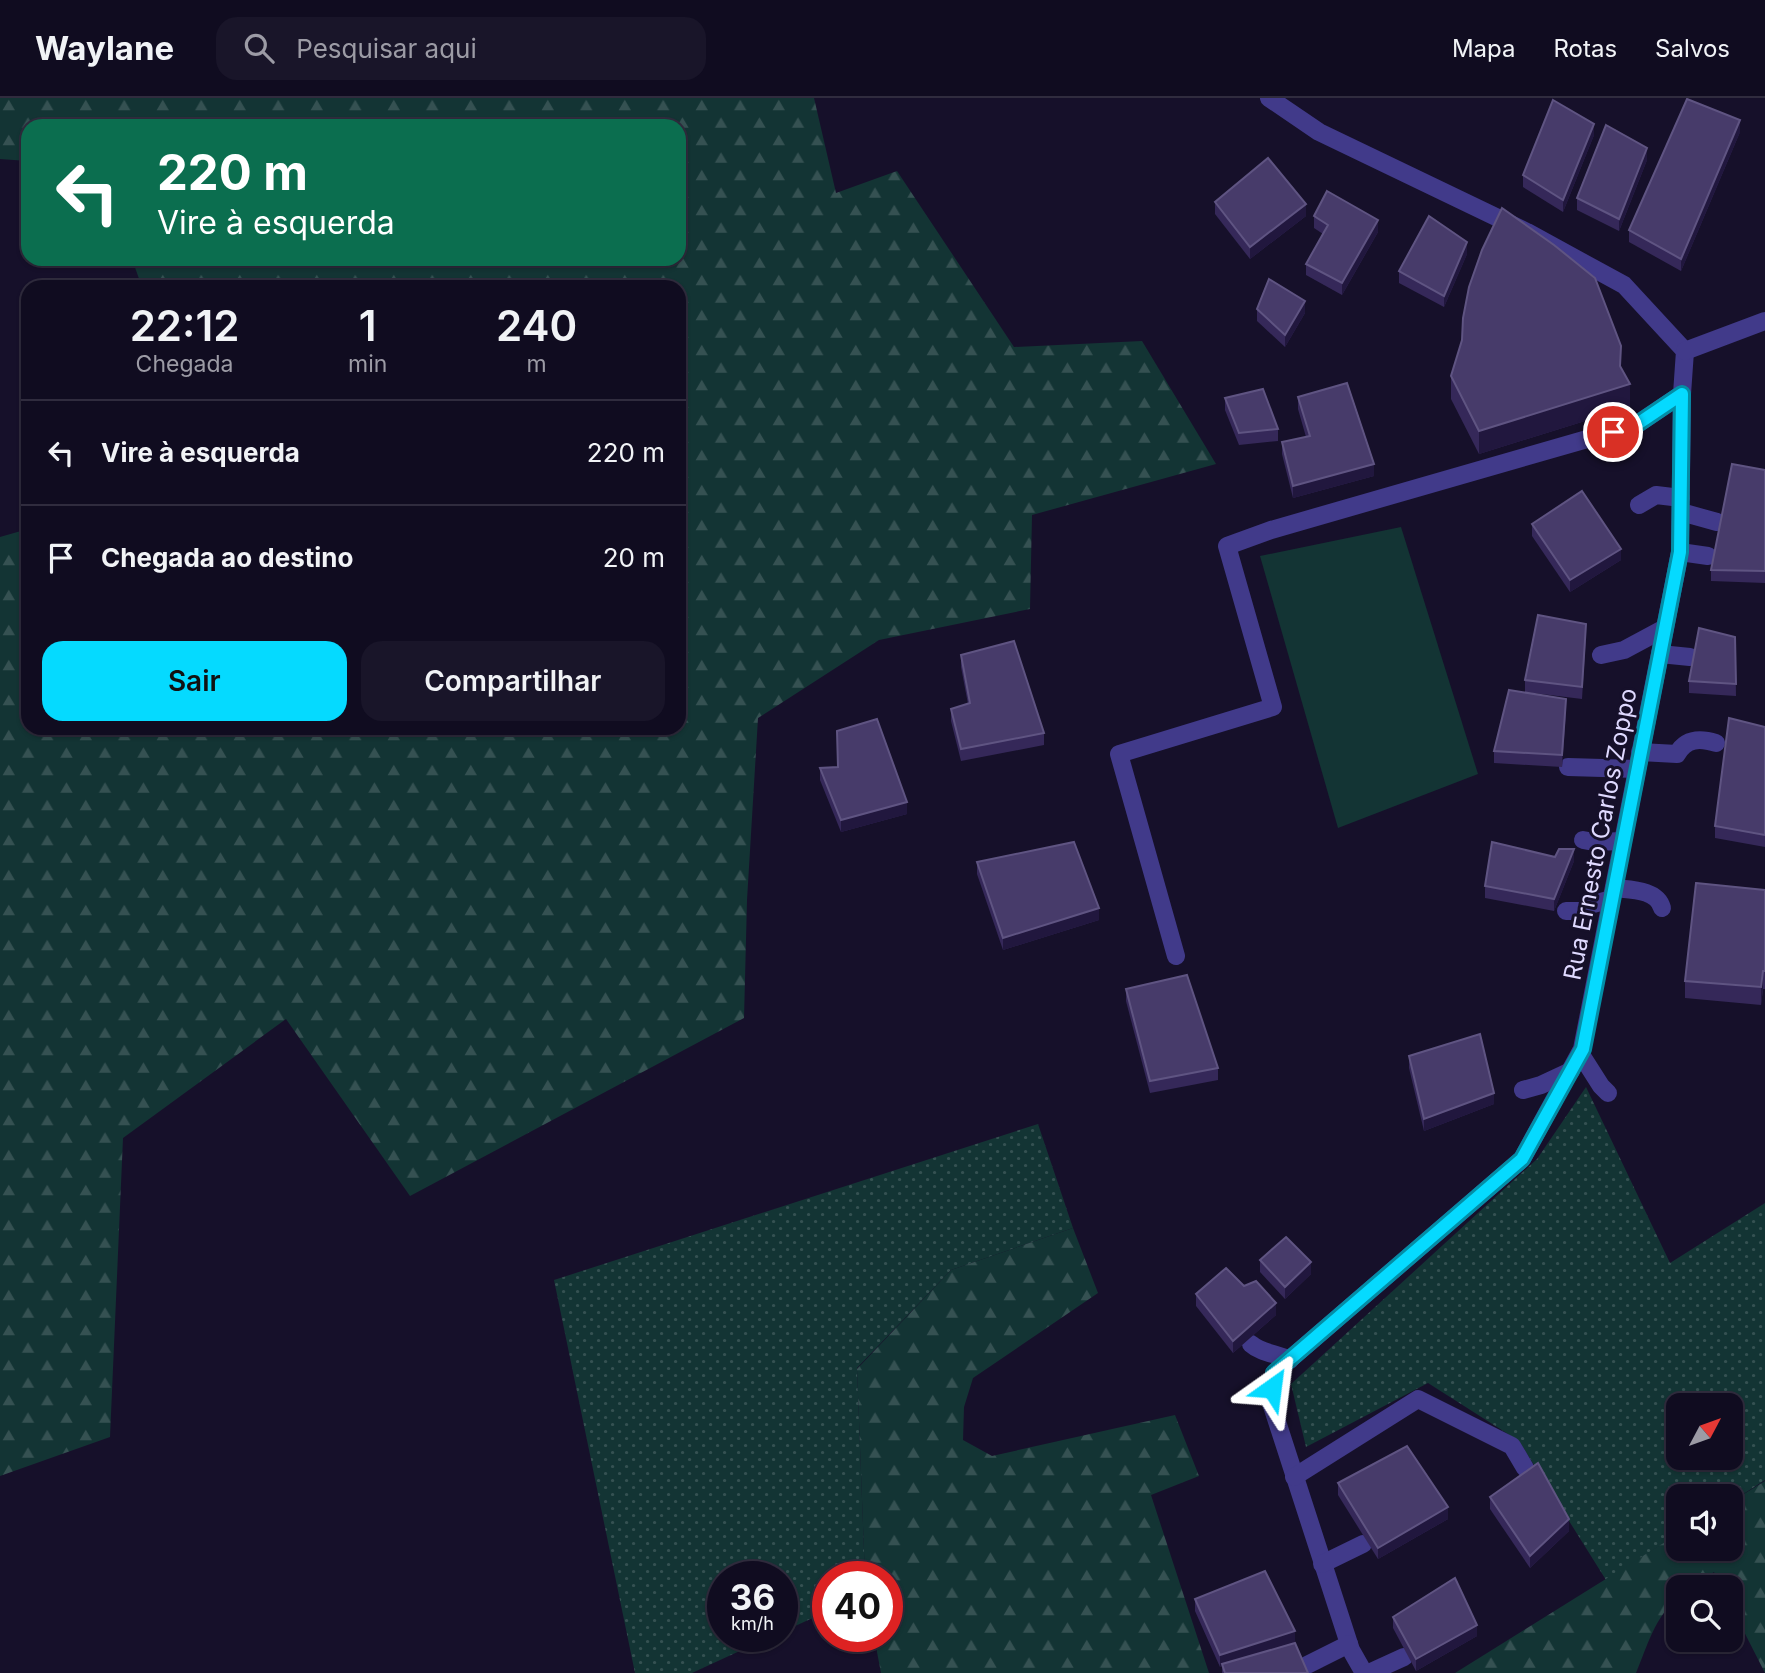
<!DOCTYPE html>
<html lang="pt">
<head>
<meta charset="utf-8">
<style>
  body { margin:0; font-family:Inter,sans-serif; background:#191529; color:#f1f3f6; height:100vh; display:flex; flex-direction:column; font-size:26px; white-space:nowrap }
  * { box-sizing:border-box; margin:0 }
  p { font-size:23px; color:#9c9ba5 }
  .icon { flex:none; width:38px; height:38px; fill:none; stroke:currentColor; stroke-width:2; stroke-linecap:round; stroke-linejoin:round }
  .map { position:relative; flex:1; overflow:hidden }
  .sheet { position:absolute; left:21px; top:182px; width:665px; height:455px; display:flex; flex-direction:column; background:#100c20; border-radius:21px; box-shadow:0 2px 5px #0004,0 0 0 2px #302c3e }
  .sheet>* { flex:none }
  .banner { position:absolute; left:21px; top:21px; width:665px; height:147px; border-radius:21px; box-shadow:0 2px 5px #0004,0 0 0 2px #302c3e; background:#0b6e4f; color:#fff; overflow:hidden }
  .needle { width:46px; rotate:49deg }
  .controls { position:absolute; left:1666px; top:1295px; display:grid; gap:14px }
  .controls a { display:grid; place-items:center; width:77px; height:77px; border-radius:14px; background:#100c20; box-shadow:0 2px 5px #0004,0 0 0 2px #302c3e; font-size:35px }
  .speed { position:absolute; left:707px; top:1463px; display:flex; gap:14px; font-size:35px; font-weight:700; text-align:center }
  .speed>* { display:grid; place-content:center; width:91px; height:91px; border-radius:50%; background:#100c20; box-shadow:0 2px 5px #0004,0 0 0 2px #302c3e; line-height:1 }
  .speed small { font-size:18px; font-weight:400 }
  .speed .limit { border:10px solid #d22; background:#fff; color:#111 }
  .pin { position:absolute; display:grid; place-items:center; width:60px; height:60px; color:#fff; margin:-30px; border:4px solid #fff; border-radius:50%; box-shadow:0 2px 7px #0007 }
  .me { position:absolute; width:77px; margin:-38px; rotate:31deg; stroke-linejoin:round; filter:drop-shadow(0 0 5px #0008) }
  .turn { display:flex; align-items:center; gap:24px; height:147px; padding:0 21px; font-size:32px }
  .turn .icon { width:91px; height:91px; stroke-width:2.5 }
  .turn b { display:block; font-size:49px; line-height:60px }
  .eta { display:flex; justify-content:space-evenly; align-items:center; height:119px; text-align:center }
  .eta b { font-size:42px; font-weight:600; line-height:49px }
  .action { display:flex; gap:14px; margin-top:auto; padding:14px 21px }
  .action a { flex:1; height:80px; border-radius:21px; background:#05daff; color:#111; font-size:28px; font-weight:600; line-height:80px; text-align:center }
  .action a+a { background:#191529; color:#f1f3f6 }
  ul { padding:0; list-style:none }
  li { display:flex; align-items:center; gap:21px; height:105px; padding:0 21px; border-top:2px solid #302c3e }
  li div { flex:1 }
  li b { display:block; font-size:26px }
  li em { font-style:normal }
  header { display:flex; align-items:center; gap:42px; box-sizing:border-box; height:98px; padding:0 35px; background:#100c20; border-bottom:2px solid #302c3e }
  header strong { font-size:33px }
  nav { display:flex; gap:38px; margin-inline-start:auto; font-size:24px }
  .search { width:490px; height:63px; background:#191529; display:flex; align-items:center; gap:18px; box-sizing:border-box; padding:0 24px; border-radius:21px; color:#9c9ba5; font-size:26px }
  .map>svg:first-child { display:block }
  .grass { fill:url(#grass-dots); fill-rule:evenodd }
  .forest { fill:url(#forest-firs) }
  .pitch { fill:#133434 }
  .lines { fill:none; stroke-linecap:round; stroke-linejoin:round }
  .minor { stroke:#413a8a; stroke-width:18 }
  .wall { fill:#352859 }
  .shaded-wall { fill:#21173e }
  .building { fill:#473b6a; stroke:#5f5482; stroke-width:2 }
  .route-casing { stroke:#038ea6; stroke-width:18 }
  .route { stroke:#05daff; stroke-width:12 }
  .labels { text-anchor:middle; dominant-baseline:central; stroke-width:6; stroke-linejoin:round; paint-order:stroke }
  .street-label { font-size:24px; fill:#dfd9ff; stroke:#16102a }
</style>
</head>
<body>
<header>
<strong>Waylane</strong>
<div class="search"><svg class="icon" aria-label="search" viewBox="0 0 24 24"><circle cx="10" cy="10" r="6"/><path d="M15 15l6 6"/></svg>Pesquisar aqui</div>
<nav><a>Mapa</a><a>Rotas</a><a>Salvos</a></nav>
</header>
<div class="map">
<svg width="1765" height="1575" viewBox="0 0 1765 1575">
  <defs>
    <pattern id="grass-dots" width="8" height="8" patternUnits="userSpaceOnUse" patternTransform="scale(1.75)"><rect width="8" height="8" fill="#133434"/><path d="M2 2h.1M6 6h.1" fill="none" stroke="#355152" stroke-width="1.8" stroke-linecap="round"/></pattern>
    <pattern id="forest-firs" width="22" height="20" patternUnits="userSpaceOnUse" patternTransform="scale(1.75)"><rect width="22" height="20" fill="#133434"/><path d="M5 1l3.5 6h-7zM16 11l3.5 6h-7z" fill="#355152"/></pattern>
  </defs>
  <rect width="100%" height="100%" fill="#16102a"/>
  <!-- grass -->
  <g class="grass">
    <path d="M 1586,989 L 1670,1165 L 1765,1105 L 1765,1382 L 1731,1404 L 1731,1398 L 1678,1398 L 1678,1436 L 1606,1482 L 1519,1343 L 1428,1285 L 1306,1349 L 1291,1286 L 1537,1061 ZM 1678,1307 L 1731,1307 L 1731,1360 L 1678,1360 Z"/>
    <path d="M 1038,1026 L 1073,1130 L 951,1172 L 857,1270 L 865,1479 L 828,1479 L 828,1513 L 782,1534 L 782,1479 L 723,1479 L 723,1538 L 772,1538 L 692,1575 L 635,1575 L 554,1182 Z"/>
  </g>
  <!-- forest -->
  <g class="forest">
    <path d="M 0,0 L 814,0 L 836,95 L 897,73 L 1014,249 L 1142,243 L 1216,366 L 1032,417 L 1030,511 L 879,542 L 758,620 L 747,802 L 744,920 L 410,1098 L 286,921 L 123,1040 L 110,1339 L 0,1378 L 0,439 L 28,431 L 28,630 L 679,630 L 679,189 L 142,189 L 132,161 L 679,161 L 679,28 L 28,28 L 28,63 L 0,61 Z"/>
    <path d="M 1073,1130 L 1098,1195 L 973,1280 L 964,1309 L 963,1342 L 992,1358 L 1175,1317 L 1199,1378 L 1151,1397 L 1209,1575 L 881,1575 L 874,1538 L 887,1538 L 887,1479 L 865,1479 L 857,1271 L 951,1172 Z"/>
    <path d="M 1765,1383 L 1765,1575 L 1731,1508 L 1731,1489 L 1721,1489 L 1714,1474 L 1693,1489 L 1678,1489 L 1678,1500 C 1655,1518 1647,1549 1636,1575 L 1455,1575 L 1678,1436 L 1678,1451 L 1731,1451 L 1731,1404 Z"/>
  </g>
  <!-- pitch -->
  <path class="pitch" d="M 1401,429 L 1478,676 L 1338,730 L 1260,458 Z"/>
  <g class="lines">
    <!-- minor -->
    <g class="minor">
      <path d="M 1269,0 L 1319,34 L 1527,134 L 1624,187 L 1685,253 L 1682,296 L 1680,454 L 1582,951 L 1522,1061 L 1274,1275 L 1271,1305 L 1351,1552 L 1364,1575"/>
      <path d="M 1685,253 L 1765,223"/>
      <path d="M 1639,407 L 1656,397 L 1681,400"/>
      <path d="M 1681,414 L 1717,424"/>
      <path d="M 1680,454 L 1708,458"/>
      <path d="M 1660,556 L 1690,559"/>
      <path d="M 1601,557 L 1624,552 L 1665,530"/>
      <path d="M 1640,654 L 1677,656 C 1686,640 1700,640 1716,645"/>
      <path d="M 1568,669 L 1637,671"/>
      <path d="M 1583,742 L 1594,744 L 1623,743"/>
      <path d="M 1614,790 C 1630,792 1657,791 1662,810"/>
      <path d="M 1566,813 L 1582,813 L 1593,806 L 1612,801"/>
      <path d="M 1176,858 L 1119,656 L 1273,609 L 1227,448 L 1271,432 L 1636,327 L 1682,296"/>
      <path d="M 1580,955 L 1601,988 L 1608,995"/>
      <path d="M 1523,992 L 1541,987 L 1571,973"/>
      <path d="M 1251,1246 C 1261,1255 1278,1256 1290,1262"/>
      <path d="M 1294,1379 L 1418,1301 L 1512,1348 L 1525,1370"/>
      <path d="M 1322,1466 L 1363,1446"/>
      <path d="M 1307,1567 L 1349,1546"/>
      <path d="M 1369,1575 L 1404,1559"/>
    </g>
  </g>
  <!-- wall -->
  <g class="wall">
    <path d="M 1740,34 L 1681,173 L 1629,144 L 1629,132 Z"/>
    <path d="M 1594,37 L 1563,114 L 1523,89 L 1523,77 Z"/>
    <path d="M 1647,62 L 1619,133 L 1577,112 L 1577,100 Z"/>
    <path d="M 1215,104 L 1306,118 L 1250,161 L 1215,116 Z"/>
    <path d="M 1314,118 L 1378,134 L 1342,197 L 1306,177 L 1306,166 L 1323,136 L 1314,130 Z"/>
    <path d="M 1467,156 L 1444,209 L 1399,185 L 1399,173 Z"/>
    <path d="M 1257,211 L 1305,215 L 1285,249 L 1257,223 Z"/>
    <path d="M 1621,269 L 1630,309 L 1479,356 L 1451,301 L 1451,278 Z"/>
    <path d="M 1298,299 L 1374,378 L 1293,400 L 1282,356 L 1282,344 L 1306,339 L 1298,311 Z"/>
    <path d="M 1225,300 L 1278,331 L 1278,343 L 1239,347 L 1225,312 Z"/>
    <path d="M 1765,372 L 1765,485 L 1711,483 L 1711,472 Z"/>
    <path d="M 1532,426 L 1621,462 L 1570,494 L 1532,438 Z"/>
    <path d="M 1586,538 L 1582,601 L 1525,594 L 1525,582 Z"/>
    <path d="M 1735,539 L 1736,598 L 1689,595 L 1689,583 Z"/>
    <path d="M 961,557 L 1044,635 L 1044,647 L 961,663 L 951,623 L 951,611 L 968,606 L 961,569 Z"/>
    <path d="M 1566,613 L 1562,669 L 1494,665 L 1494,653 Z"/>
    <path d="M 1765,629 L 1765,749 L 1715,740 L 1715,728 Z"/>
    <path d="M 820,670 L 907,716 L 841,734 L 820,682 Z"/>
    <path d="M 1574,763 L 1554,813 L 1485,800 L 1485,788 Z"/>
    <path d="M 977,764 L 1099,822 L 1003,852 L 977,776 Z"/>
    <path d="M 1765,792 L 1765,891 L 1763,891 L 1761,907 L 1685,900 L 1685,883 Z"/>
    <path d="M 1126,891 L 1218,970 L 1218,982 L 1150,995 L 1126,903 Z"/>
    <path d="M 1409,958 L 1494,1006 L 1424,1033 L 1409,970 Z"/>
    <path d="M 1260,1162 L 1311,1176 L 1285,1201 L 1260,1174 Z"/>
    <path d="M 1244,1188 L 1276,1217 L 1233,1255 L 1196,1208 L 1196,1196 Z"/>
    <path d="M 1338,1385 L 1448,1421 L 1378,1461 L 1338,1397 Z"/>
    <path d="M 1490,1399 L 1569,1433 L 1530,1470 L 1490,1411 Z"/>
    <path d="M 1195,1501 L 1295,1544 L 1269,1553 L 1308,1575 L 1222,1575 L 1222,1568 L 1220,1569 L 1195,1513 Z"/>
    <path d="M 1393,1519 L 1477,1538 L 1416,1573 L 1393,1530 Z"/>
  </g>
  <!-- shaded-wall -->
  <g class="shaded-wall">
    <path d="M 1740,22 L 1740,34 L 1681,173 L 1681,161 Z"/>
    <path d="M 1594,26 L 1594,37 L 1563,114 L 1563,102 Z"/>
    <path d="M 1647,50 L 1647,62 L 1619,133 L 1619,121 Z"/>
    <path d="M 1306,106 L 1306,118 L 1250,161 L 1250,149 Z"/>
    <path d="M 1378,122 L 1378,134 L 1342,197 L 1342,185 Z"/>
    <path d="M 1467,144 L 1467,156 L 1444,209 L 1444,198 Z"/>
    <path d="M 1305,203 L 1305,215 L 1285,249 L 1285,237 Z"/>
    <path d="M 1621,248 L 1621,271 L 1630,286 L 1630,309 L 1479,356 L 1479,333 Z"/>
    <path d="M 1374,366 L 1374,378 L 1293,400 L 1293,388 Z"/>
    <path d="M 1621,451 L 1621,462 L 1570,494 L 1570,482 Z"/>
    <path d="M 1566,601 L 1566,613 L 1562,669 L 1562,657 Z"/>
    <path d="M 907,704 L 907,716 L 841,734 L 841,722 Z"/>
    <path d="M 1574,751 L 1574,763 L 1554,813 L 1554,801 Z"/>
    <path d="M 1099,810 L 1099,822 L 1003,852 L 1003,840 Z"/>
    <path d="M 1763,873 L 1763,891 L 1761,907 L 1761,889 Z"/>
    <path d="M 1494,995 L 1494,1006 L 1424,1033 L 1424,1021 Z"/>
    <path d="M 1311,1164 L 1311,1176 L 1285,1201 L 1285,1189 Z"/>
    <path d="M 1276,1205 L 1276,1217 L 1233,1255 L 1233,1243 Z"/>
    <path d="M 1448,1409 L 1448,1421 L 1378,1461 L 1378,1450 Z"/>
    <path d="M 1569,1421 L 1569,1433 L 1530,1470 L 1530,1458 Z"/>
    <path d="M 1477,1527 L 1477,1538 L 1416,1573 L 1416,1561 Z"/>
    <path d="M 1295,1533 L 1295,1544 L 1220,1569 L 1220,1557 Z"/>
  </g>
  <!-- building -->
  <g class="building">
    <path d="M 1687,1 L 1740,22 L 1681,161 L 1629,132 Z"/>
    <path d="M 1553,2 L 1594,26 L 1563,102 L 1523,77 Z"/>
    <path d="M 1606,27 L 1647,50 L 1619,121 L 1577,100 Z"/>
    <path d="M 1268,60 L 1306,106 L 1250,149 L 1215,104 Z"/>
    <path d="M 1327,93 L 1378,122 L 1342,185 L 1306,166 L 1328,127 L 1314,118 Z"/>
    <path d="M 1502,110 L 1554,147 L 1595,180 L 1621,248 L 1620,268 L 1630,286 L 1479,333 L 1451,278 L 1462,242 L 1463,220 L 1469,189 L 1482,152 Z"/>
    <path d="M 1429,118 L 1467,144 L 1444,198 L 1399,173 Z"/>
    <path d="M 1269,181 L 1305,203 L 1285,237 L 1257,211 Z"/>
    <path d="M 1347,285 L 1374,366 L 1293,388 L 1282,344 L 1310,338 L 1298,299 Z"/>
    <path d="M 1263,291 L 1278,331 L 1239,335 L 1225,300 Z"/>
    <path d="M 1732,366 L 1765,372 L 1765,473 L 1711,472 Z"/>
    <path d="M 1582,393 L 1621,451 L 1570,482 L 1532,426 Z"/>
    <path d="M 1538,517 L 1586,526 L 1582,589 L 1525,582 Z"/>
    <path d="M 1699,530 L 1735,539 L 1736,586 L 1689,583 Z"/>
    <path d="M 1014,543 L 1044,635 L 961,651 L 951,611 L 970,605 L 961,557 Z"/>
    <path d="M 1509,592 L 1566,601 L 1562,657 L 1494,653 Z"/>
    <path d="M 1729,620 L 1765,629 L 1765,737 L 1715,728 Z"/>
    <path d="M 877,621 L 907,704 L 841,722 L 820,670 L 838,669 L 837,633 Z"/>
    <path d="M 1074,744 L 1099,810 L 1003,840 L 977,764 Z"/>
    <path d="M 1492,744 L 1555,759 L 1559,751 L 1574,751 L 1554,801 L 1485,788 Z"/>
    <path d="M 1696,785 L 1765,792 L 1765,873 L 1763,873 L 1761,889 L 1685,883 Z"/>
    <path d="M 1187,877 L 1218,970 L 1150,983 L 1126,891 Z"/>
    <path d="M 1480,936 L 1494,995 L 1424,1021 L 1409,958 Z"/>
    <path d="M 1286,1139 L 1311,1164 L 1285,1189 L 1260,1162 Z"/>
    <path d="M 1226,1170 L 1244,1188 L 1256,1183 L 1276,1205 L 1233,1243 L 1196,1196 Z"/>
    <path d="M 1407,1348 L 1448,1409 L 1378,1450 L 1338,1385 Z"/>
    <path d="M 1538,1365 L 1569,1421 L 1530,1458 L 1490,1399 Z"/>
    <path d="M 1265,1473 L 1295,1533 L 1220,1557 L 1195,1501 Z"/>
    <path d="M 1455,1480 L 1477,1527 L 1416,1561 L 1393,1519 Z"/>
    <path d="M 1295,1545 L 1308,1575 L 1225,1575 L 1222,1566 Z"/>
  </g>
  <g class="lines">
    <!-- route casing -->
    <g class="route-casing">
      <path id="route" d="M 1272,1290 L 1274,1275 L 1522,1061 L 1583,951 L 1680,454 L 1682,296 L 1636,327 L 1613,334"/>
    </g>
    <!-- route -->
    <use href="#route" class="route"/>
  </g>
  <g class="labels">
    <!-- street labels -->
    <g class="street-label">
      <text transform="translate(1600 736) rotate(-79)">Rua Ernesto Carlos Zoppo</text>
    </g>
  </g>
</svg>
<div class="controls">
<a><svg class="needle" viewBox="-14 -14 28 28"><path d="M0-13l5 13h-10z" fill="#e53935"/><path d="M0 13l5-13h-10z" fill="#9c9ba5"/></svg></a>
<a><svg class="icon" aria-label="sound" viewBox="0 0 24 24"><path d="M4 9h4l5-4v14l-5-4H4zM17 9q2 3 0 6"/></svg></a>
<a><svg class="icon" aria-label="search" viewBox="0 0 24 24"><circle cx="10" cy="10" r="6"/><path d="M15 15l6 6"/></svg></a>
</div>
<div class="speed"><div>36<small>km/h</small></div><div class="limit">40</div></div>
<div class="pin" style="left:1613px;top:334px;background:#d93025"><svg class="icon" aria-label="arrive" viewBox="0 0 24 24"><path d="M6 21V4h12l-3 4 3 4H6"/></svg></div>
<svg class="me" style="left:1272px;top:1290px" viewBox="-20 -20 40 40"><path d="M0-17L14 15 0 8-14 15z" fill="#05daff" stroke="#fff" stroke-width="4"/></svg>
<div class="banner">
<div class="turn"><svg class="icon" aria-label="left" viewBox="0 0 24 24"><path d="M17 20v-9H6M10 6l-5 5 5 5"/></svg><div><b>220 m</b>Vire à esquerda</div></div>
</div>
<section class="sheet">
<div class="eta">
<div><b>22:12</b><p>Chegada</p></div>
<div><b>1</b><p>min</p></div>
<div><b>240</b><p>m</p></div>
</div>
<ul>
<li><svg class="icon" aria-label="left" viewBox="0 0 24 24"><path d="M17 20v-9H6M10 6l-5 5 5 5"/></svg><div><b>Vire à esquerda</b></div><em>220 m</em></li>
<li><svg class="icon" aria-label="arrive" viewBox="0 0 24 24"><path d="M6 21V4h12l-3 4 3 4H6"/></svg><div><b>Chegada ao destino</b></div><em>20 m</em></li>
</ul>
<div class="action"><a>Sair</a><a>Compartilhar</a></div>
</section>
</div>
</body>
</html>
